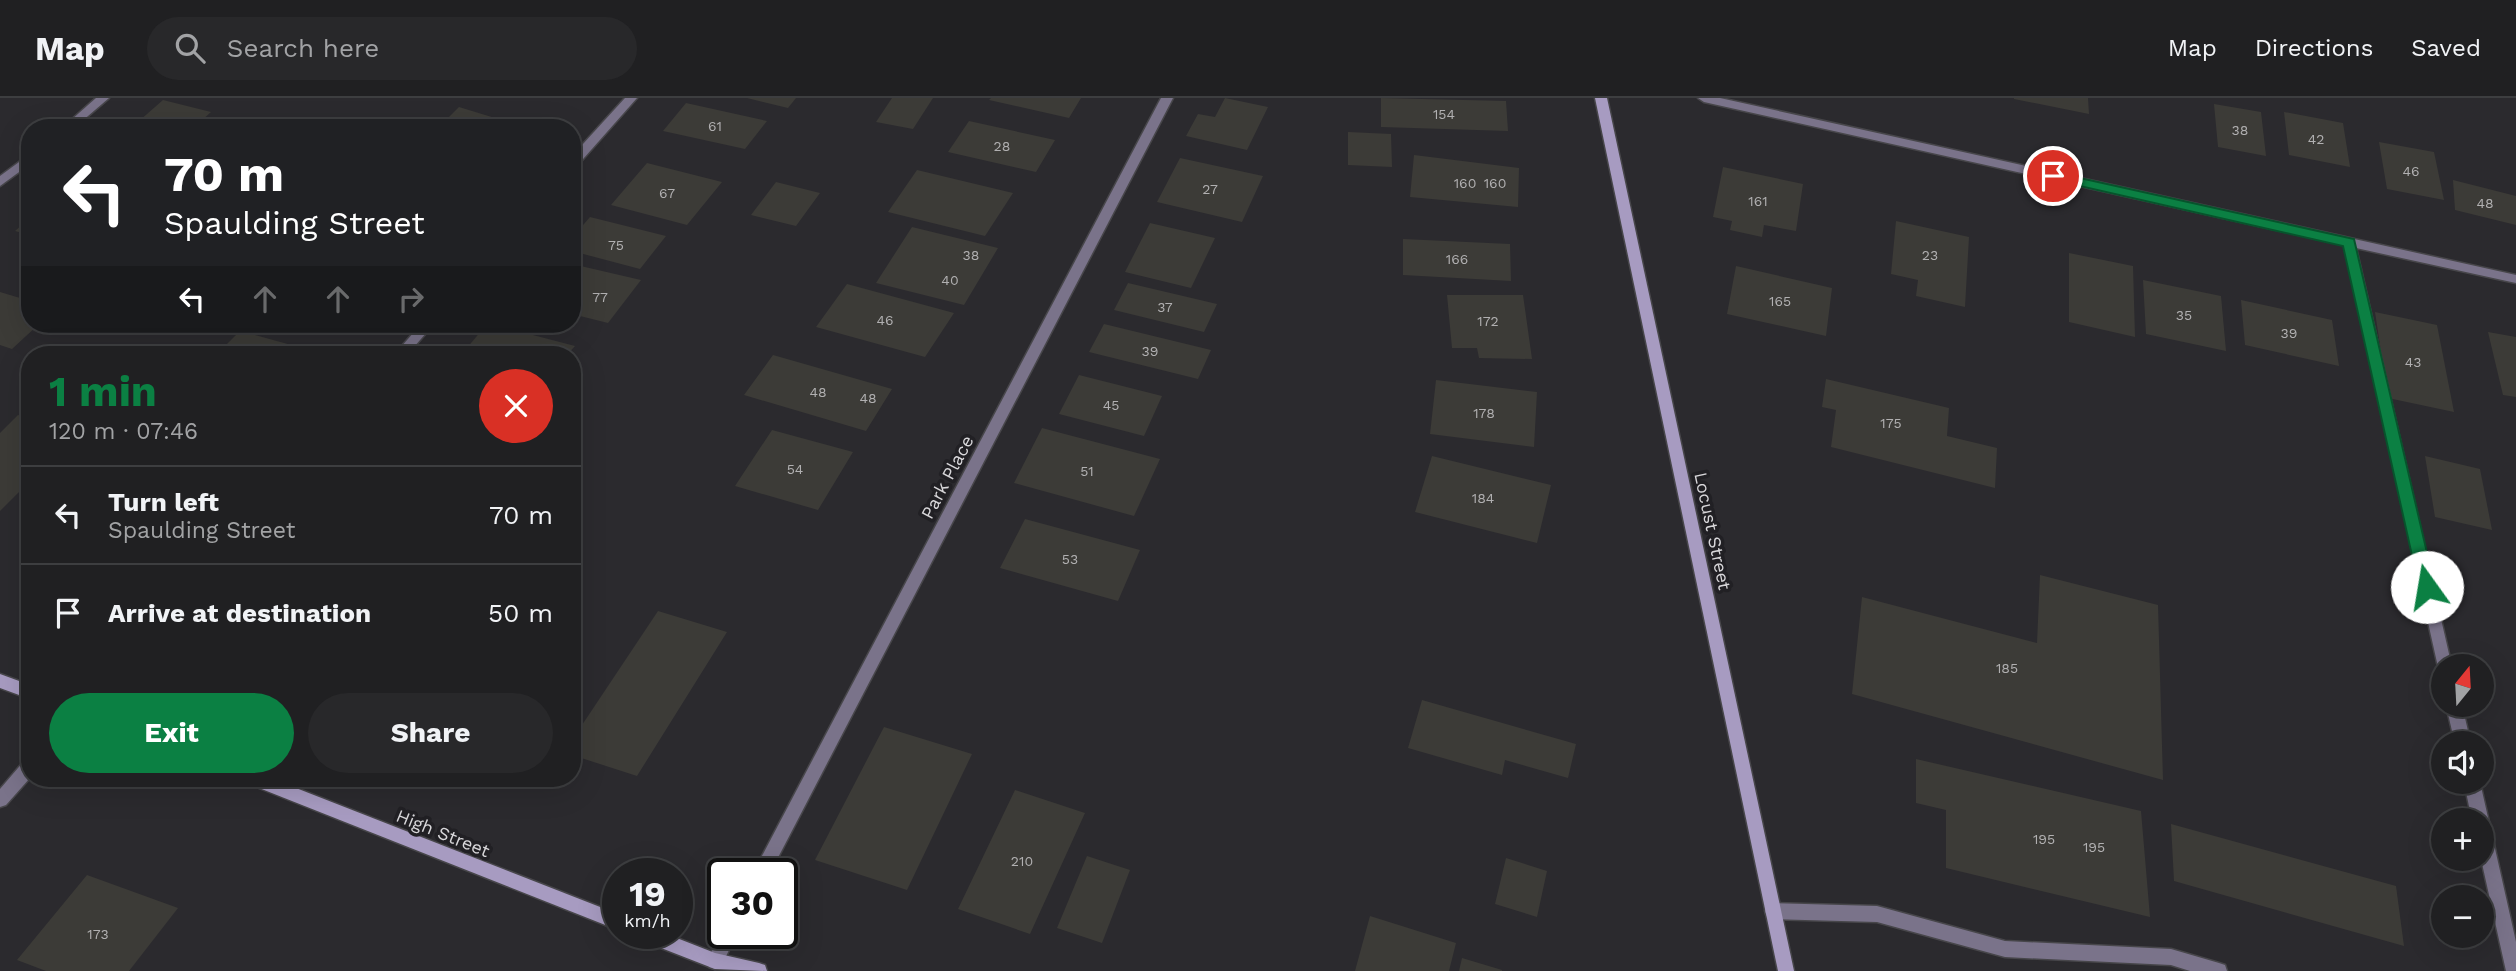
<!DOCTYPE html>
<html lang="en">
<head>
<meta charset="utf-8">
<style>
  body { margin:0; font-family:"Work Sans",sans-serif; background:#28282a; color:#f1f3f6; height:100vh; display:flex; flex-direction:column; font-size:26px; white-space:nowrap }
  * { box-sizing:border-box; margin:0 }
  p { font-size:23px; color:#a2a3a5 }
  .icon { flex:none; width:38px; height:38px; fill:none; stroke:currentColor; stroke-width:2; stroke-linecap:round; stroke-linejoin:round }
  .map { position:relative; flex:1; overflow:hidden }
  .drawer { position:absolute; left:21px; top:248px; width:560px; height:441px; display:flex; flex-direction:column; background:#202022; border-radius:28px; box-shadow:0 7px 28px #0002,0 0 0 2px #3d3e40 }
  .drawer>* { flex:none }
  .top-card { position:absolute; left:21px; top:21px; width:560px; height:214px; border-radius:28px; box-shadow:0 7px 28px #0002,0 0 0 2px #3d3e40; background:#202124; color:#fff; overflow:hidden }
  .needle { width:46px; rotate:18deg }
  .tools { position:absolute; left:2431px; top:556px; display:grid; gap:14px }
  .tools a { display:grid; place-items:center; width:63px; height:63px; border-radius:50%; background:#202022; box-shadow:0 7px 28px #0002,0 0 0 2px #3d3e40; font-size:35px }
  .speed { position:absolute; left:602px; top:760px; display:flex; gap:14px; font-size:35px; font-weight:700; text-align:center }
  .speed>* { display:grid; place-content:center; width:91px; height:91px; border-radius:50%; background:#202022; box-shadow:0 7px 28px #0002,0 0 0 2px #3d3e40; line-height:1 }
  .speed small { font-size:18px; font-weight:400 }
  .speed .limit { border:4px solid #111; border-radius:10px; background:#fff; color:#111 }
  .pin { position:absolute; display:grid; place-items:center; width:60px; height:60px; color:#fff; margin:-30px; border:4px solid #fff; border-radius:50%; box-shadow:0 2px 7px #0007 }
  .me { position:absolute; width:77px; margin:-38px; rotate:347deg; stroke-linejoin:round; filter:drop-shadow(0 0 5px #0008) }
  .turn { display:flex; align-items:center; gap:24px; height:147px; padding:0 28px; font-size:32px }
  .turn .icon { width:91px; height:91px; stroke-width:2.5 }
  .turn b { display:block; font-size:49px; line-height:60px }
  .lanes { display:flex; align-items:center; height:66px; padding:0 28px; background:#0003; justify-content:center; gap:35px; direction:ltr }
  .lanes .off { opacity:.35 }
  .round { display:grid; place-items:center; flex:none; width:74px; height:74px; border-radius:37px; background:#28282a }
  .overview { display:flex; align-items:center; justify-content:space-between; height:119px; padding:0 28px }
  h1 { font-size:42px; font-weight:700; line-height:52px; color:#0b8043 }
  .button { display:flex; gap:14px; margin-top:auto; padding:14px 28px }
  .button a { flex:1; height:80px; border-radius:42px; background:#0b8043; color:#fff; font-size:28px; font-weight:700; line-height:80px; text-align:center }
  .button a+a { background:#28282a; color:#f1f3f6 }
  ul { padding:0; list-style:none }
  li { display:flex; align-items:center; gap:21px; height:98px; padding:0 28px; border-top:2px solid #3d3e40 }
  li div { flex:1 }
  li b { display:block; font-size:26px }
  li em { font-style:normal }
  header { display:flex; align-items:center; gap:42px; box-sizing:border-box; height:98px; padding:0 35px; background:#202022; border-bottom:2px solid #3d3e40 }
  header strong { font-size:33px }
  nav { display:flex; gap:38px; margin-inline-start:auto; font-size:24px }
  .search { width:490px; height:63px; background:#28282a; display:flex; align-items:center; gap:18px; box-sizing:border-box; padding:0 24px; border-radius:38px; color:#a2a3a5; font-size:26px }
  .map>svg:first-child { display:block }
  .building { fill:#3c3b37 }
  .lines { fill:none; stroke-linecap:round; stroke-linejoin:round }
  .lane-casing { stroke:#47464a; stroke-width:3 }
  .street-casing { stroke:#47464a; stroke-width:3 }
  .secondary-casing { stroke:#47464a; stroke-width:3 }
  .lane { fill:#7a738a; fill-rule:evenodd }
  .street { fill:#7a738a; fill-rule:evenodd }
  .secondary { fill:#a79bc1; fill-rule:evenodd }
  .route { fill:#0b8043; stroke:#07532c; stroke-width:2 }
  .labels { text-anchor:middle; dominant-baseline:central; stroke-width:7; stroke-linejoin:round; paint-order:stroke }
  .number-label { font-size:14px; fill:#b1b0b1 }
  .street-label { font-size:18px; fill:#d8d7da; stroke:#212024 }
</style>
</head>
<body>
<header>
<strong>Map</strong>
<div class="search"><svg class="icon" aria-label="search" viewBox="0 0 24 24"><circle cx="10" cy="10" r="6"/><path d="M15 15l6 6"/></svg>Search here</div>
<nav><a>Map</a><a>Directions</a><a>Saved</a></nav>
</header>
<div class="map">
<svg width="2516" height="873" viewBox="0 0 2516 873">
  <rect width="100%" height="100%" fill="#2b2a2e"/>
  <!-- building -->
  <g class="building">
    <path d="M 747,0 L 796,0 L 788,10 Z"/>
    <path d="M 892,0 L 933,0 L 913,31 L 876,24 Z"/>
    <path d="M 991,0 L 1081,0 L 1069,20 L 989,2 Z"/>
    <path d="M 1225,0 L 1268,9 L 1247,52 L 1186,38 L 1198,16 L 1215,19 Z"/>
    <path d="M 1381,0 L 1506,3 L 1508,33 L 1381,29 Z"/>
    <path d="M 2014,0 L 2088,0 L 2089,16 L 2014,1 Z"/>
    <path d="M 163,2 L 211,14 L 201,23 L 222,30 L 131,30 Z"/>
    <path d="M 686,5 L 767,23 L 745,51 L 663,33 Z"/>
    <path d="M 2214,6 L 2261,14 L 2266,58 L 2218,49 Z"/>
    <path d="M 459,9 L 495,20 L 485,30 L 438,30 Z"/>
    <path d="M 2284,14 L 2343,25 L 2350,69 L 2289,57 Z"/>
    <path d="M 969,23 L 1055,42 L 1036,74 L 948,54 Z"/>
    <path d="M 1348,34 L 1391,36 L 1392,69 L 1348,67 Z"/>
    <path d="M 2379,44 L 2434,54 L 2444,102 L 2387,91 Z"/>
    <path d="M 1414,57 L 1519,70 L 1518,109 L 1410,99 Z"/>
    <path d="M 1180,60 L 1263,78 L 1242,124 L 1157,104 Z"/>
    <path d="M 647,65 L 722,84 L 687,127 L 611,107 Z"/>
    <path d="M 1723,69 L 1803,86 L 1796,133 L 1764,127 L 1762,139 L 1730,132 L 1732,123 L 1713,119 Z"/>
    <path d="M 917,72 L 1013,95 L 985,138 L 888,114 Z"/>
    <path d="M 2453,82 L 2516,98 L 2516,127 L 2455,112 Z"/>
    <path d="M 776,84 L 820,95 L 796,128 L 751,117 Z"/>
    <path d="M 590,119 L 666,138 L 640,171 L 572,153 L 572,140 Z"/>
    <path d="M 30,120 L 30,137 L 15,133 Z"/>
    <path d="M 1896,123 L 1969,139 L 1965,209 L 1916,198 L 1918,182 L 1891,176 Z"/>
    <path d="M 1150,125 L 1215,140 L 1191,190 L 1125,174 Z"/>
    <path d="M 912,129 L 998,150 L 964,207 L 876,185 Z"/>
    <path d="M 1403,141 L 1510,146 L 1511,183 L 1403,177 Z"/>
    <path d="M 2069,155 L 2133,168 L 2135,239 L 2069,224 Z"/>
    <path d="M 572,166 L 641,182 L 608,225 L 572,216 Z"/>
    <path d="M 1736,168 L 1832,190 L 1826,238 L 1727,216 Z"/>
    <path d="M 2143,182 L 2221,198 L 2226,253 L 2146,236 Z"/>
    <path d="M 1128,185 L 1217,206 L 1204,234 L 1114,212 Z"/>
    <path d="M 847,186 L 954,215 L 925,259 L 816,229 Z"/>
    <path d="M 0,194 L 30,203 L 30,226 L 39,226 L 12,251 L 0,247 Z"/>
    <path d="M 1447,197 L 1523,197 L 1532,261 L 1479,260 L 1477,250 L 1452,250 Z"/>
    <path d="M 2241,202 L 2332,222 L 2339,268 L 2245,247 Z"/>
    <path d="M 2375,214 L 2437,227 L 2454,314 L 2388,300 Z"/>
    <path d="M 487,226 L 491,226 L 575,248 L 567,257 L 461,257 Z"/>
    <path d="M 1104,226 L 1211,252 L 1198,281 L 1089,254 Z"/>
    <path d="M 240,233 L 295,248 L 287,257 L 216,257 Z"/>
    <path d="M 2488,234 L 2516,239 L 2516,299 L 2503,297 Z"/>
    <path d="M 773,257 L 892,291 L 866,333 L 744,297 Z"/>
    <path d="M 1079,277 L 1162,298 L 1144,338 L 1059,316 Z"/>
    <path d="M 1826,281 L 1949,310 L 1947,338 L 1997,350 L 1995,390 L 1831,349 L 1836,312 L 1822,309 Z"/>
    <path d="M 1436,282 L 1537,294 L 1534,349 L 1430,336 Z"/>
    <path d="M 18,317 L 30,321 L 30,383 L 0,413 L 0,335 Z"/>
    <path d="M 1042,330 L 1160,361 L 1134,418 L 1014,385 Z"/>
    <path d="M 772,332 L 853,354 L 818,412 L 735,388 Z"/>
    <path d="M 1432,358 L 1551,387 L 1537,445 L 1415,414 Z"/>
    <path d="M 2425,358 L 2480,371 L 2492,432 L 2435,419 Z"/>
    <path d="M 1025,421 L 1140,452 L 1118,503 L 1000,470 Z"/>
    <path d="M 2040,477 L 2158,507 L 2163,682 L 1852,596 L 1862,499 L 2037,545 Z"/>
    <path d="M 658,513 L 727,534 L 637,678 L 572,657 L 572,642 Z"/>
    <path d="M 1422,602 L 1576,646 L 1568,680 L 1505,662 L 1502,677 L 1408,650 Z"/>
    <path d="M 884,629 L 972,656 L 907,792 L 815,762 Z"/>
    <path d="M 1916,661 L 2141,713 L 2150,819 L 1946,770 L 1946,712 L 1916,705 Z"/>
    <path d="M 1015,692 L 1085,715 L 1030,836 L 958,811 Z"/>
    <path d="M 2171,726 L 2396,788 L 2404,848 L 2174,783 Z"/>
    <path d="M 1087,758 L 1130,772 L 1102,845 L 1057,830 Z"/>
    <path d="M 1506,760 L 1547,773 L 1537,819 L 1495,806 Z"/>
    <path d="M 87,777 L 178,810 L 129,873 L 46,873 L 17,862 Z"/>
    <path d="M 1370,818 L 1456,845 L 1449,873 L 1355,873 Z"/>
    <path d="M 1462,860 L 1502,872 L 1502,873 L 1459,873 Z"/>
  </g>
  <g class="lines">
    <!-- lane casing -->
    <g class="lane-casing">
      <path id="lane" d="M 1773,805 L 1877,808 L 2005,843 L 2171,851 L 2219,865 L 2225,867 L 2227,873 L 2190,873 L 2171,867 L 2005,859 L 1877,824 L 1773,821 L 1767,819 L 1765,813 L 1767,807 Z"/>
    </g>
    <!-- street casing -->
    <g class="street-casing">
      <g id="street">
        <path d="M 96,0 L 109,0 L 74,30 L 62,30 Z"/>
        <path d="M 625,0 L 637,0 L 576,69 L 572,70 L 572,58 Z"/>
        <path d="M 1161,0 L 1173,0 L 770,775 L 753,775 Z"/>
        <path d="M 1698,0 L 1720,0 L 2516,177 L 2516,185 L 2356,150 L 2452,569 L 2443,569 L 2443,575 L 2438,569 L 2344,147 L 1704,4 Z"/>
        <path d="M 30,56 L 30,66 L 0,88 L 0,78 Z"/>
        <path d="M 421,226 L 434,226 L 407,257 L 394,257 Z"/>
        <path d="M 2446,607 L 2462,607 L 2471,646 L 2455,646 Z"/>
        <path d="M 30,661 L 30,680 L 6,707 L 0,709 L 0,691 L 24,663 Z"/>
        <path d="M 2464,684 L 2480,684 L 2516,844 L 2516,873 L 2506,873 L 2481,761 L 2482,723 L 2472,723 Z"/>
        <path d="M 723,830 L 723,835 L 737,835 L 721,869 L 715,871 L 709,869 L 707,863 Z"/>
      </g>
    </g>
    <!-- secondary casing -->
    <g class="secondary-casing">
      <g id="secondary">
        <path d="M 1595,0 L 1607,0 L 1794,873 L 1778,873 Z"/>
        <path d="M 0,576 L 30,587 L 30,601 L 0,590 Z"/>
        <path d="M 247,681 L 273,681 L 618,816 L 618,832 L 249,686 Z"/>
        <path d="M 636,835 L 664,835 L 715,855 L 759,865 L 765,867 L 767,873 L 715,871 L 638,841 Z"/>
      </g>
    </g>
    <!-- lane -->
    <use href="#lane" class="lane"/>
    <!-- street -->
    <use href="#street" class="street"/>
    <!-- secondary -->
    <use href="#secondary" class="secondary"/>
  </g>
  <!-- route -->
  <path class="route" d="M 2053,74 L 2354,141 L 2435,489 L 2433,494 L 2421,494 L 2419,489 L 2343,148 L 2049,81 L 2049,75 Z"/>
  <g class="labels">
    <!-- number labels -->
    <g class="number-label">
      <text x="1444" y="16">154</text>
      <text x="715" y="28">61</text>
      <text x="2240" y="32">38</text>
      <text x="2316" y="41">42</text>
      <text x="1002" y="48">28</text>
      <text x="2411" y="73">46</text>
      <text x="1465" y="85">160</text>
      <text x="1495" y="85">160</text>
      <text x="1210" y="91">27</text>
      <text x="667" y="95">67</text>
      <text x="1758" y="103">161</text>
      <text x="2485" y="105">48</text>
      <text x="616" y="147">75</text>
      <text x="971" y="157">38</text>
      <text x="1930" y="157">23</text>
      <text x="1457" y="161">166</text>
      <text x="950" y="182">40</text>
      <text x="600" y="199">77</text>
      <text x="1780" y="203">165</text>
      <text x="1165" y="209">37</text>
      <text x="2184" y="217">35</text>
      <text x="885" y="222">46</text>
      <text x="1488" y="223">172</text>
      <text x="2289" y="235">39</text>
      <text x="1150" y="253">39</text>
      <text x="2413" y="264">43</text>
      <text x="818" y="294">48</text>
      <text x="868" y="300">48</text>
      <text x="1111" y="307">45</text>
      <text x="1484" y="315">178</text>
      <text x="1891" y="325">175</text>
      <text x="795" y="371">54</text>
      <text x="1087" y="373">51</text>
      <text x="1483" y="400">184</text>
      <text x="1070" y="461">53</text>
      <text x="2007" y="570">185</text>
      <text x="2044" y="741">195</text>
      <text x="2094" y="749">195</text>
      <text x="1022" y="763">210</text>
      <text x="98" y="836">173</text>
    </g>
    <!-- street labels -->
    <g class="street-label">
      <text transform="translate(947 379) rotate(-62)">Park Place</text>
      <text transform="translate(1713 433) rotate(78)">Locust Street</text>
      <text transform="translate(443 735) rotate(22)">High Street</text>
    </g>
  </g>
</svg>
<div class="tools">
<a><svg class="needle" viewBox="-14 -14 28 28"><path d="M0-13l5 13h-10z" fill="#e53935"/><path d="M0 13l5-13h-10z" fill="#a2a3a5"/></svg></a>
<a><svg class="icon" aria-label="sound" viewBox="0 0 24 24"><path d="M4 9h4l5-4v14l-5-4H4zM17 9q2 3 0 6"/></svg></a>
<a>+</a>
<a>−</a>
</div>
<div class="speed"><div>19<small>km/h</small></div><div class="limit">30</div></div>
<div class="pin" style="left:2053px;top:78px;background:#d93025"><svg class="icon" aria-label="arrive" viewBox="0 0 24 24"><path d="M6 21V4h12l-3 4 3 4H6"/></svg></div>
<svg class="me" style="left:2427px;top:489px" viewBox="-20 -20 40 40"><circle r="19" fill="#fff"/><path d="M0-13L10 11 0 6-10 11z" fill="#0b8043"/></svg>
<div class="top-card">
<div class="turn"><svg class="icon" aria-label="left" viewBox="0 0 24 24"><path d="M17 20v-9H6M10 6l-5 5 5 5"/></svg><div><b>70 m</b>Spaulding Street</div></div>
<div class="lanes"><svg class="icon" aria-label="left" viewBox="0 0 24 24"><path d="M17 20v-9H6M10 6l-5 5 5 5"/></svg><svg class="icon off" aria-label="ahead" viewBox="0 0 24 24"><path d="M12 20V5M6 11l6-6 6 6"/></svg><svg class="icon off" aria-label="ahead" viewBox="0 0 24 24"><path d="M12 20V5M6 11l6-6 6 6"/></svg><svg class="icon off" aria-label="right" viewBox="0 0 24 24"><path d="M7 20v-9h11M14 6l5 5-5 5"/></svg></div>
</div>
<section class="drawer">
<div class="overview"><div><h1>1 min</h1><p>120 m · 07:46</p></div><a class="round" style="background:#d93025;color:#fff"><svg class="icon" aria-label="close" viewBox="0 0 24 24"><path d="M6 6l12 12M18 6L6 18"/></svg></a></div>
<ul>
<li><svg class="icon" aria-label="left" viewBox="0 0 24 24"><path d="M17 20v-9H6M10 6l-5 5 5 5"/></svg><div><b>Turn left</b><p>Spaulding Street</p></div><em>70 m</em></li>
<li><svg class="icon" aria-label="arrive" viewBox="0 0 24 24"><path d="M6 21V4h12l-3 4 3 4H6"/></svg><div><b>Arrive at destination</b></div><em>50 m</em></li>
</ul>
<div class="button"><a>Exit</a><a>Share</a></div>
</section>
</div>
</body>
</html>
